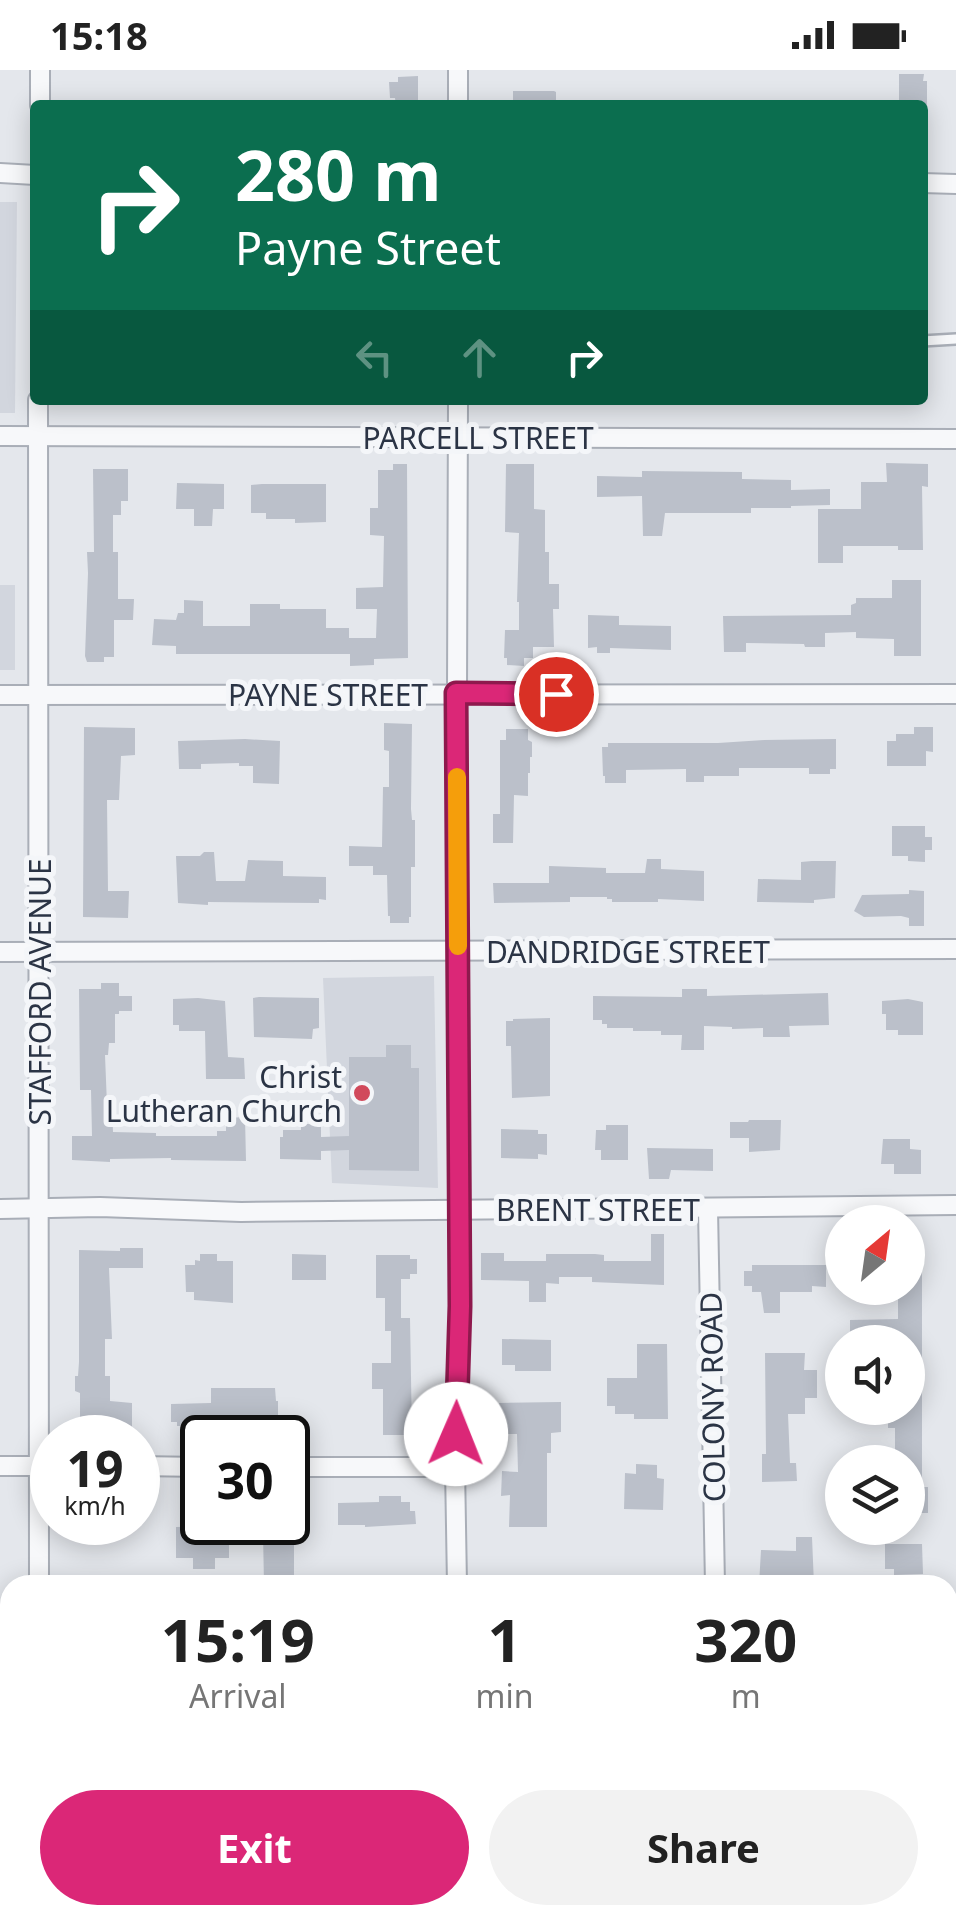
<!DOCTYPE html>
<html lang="en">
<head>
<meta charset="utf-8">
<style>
  body { margin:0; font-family:"Noto Sans",sans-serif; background:#f2f2f2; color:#222; height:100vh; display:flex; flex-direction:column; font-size:38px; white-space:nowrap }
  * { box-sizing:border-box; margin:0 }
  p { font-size:32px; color:#767676 }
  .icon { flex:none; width:55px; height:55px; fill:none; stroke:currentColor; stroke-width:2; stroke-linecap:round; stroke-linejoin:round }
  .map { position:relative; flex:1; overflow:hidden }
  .panel { position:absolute; left:0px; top:1505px; width:958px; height:350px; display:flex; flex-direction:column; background:#fff; border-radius:30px 30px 0 0; box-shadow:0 5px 25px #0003 }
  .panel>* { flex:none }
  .banner { position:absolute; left:30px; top:30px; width:898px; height:305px; border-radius:10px; box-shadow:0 5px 25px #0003; background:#0b6e4f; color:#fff; overflow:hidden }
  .needle { width:65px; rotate:29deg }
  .fabs { position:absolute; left:825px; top:1135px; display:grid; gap:20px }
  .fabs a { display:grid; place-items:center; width:100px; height:100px; border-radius:50%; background:#fff; box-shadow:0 5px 25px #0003; font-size:50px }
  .speed { position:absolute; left:30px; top:1345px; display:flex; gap:20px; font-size:50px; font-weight:700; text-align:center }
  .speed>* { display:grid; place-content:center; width:130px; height:130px; border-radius:50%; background:#fff; box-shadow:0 5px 25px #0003; line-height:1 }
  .speed small { font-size:25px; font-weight:400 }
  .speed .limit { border:5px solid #111; border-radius:15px; background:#fff; color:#111 }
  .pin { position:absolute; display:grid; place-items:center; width:85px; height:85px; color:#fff; margin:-42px; border:5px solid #fff; border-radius:50%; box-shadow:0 2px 10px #0007 }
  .me { position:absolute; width:110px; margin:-55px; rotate:1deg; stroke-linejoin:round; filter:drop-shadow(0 0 8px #0008) }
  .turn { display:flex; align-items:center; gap:35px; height:210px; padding:0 40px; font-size:45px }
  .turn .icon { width:130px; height:130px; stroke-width:2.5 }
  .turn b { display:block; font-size:70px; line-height:85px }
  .lanes { display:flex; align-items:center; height:95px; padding:0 40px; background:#0003; justify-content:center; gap:50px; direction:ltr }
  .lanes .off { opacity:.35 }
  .eta { display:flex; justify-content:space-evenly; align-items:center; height:170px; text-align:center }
  .eta b { font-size:60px; font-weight:700; line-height:70px }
  .action { display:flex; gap:20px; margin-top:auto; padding:20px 40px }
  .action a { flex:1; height:115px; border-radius:60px; background:#db2777; color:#fff; font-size:40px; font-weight:700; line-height:115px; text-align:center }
  .action a+a { background:#f2f2f2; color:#222 }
  .status { display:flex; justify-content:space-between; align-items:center; height:70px; padding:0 50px; background:#fff; direction:ltr }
  .status svg { height:28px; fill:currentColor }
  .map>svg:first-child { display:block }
  .built { fill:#d2d6de }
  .building { fill:#bbc0ca }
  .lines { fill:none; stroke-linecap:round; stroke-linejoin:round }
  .service-casing { stroke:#a9aeb7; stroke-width:14 }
  .minor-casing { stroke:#a9aeb7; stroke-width:22 }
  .primary-casing { stroke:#a3abb8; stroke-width:32 }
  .service { stroke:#f7f8fa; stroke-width:9 }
  .minor { stroke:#f7f8fa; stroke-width:18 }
  .primary { stroke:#fff; stroke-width:28 }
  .route-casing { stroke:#8e194d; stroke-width:25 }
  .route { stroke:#db2777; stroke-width:18 }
  .slow { stroke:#f59e0b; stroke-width:18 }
  .poi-dot { fill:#d1495b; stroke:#f4f6f9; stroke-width:4 }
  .labels { text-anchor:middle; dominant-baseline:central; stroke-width:10; stroke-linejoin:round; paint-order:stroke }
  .street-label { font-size:30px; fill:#2b3445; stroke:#f4f6f9 }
  .poi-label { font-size:30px; fill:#2b3445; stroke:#f4f6f9; text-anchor:end }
</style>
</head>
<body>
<div class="status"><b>15:18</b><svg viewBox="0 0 49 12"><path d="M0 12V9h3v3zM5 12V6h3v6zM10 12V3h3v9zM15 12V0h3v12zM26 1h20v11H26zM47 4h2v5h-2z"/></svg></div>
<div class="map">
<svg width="956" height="1855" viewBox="0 0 956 1855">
  <rect width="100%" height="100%" fill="#e4e7ec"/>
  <!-- built -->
  <g class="built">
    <path d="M 0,132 L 17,132 L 15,343 L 0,343 Z"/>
    <rect x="0" y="515" width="15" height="85"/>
    <path d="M 434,906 L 438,1118 L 332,1113 L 323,908 Z"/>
  </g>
  <!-- building -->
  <g class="building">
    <path d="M 899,4 L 924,4 L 923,11 L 927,11 L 927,35 L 899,35 Z"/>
    <path d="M 418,6 L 418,35 L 396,35 L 395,28 L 390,28 L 389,12 L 398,12 L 398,7 Z"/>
    <path d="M 513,21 L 554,21 L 556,22 L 556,35 L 513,35 Z"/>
    <path d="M 886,393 L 928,394 L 928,417 L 922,416 L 923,480 L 898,480 L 898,476 L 843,476 L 843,493 L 818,493 L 818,439 L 861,439 L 861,412 L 887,412 Z"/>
    <path d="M 393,394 L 407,394 L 408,588 L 374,589 L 374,595 L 350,596 L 350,584 L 176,584 L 176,576 L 152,575 L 154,549 L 176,550 L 178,543 L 184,543 L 184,530 L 203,531 L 203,556 L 250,556 L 250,534 L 280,534 L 280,539 L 326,539 L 326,558 L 349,558 L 349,568 L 376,568 L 377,539 L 356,539 L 356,518 L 383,517 L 384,466 L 370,465 L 370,438 L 378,438 L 378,400 L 393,400 Z"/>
    <path d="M 506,394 L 534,394 L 534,439 L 545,440 L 545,482 L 549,482 L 549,514 L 559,514 L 559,539 L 553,539 L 554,577 L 533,577 L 533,588 L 524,588 L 524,596 L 507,595 L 507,588 L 504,588 L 505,560 L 519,560 L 519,532 L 517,532 L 519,463 L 505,462 Z"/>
    <path d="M 93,399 L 128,399 L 128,431 L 121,431 L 121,445 L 113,445 L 113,482 L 118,482 L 118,529 L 134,529 L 133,550 L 114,550 L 114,587 L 104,587 L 104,592 L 87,592 L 85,586 L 88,503 L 87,482 L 94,482 Z"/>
    <path d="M 642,401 L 742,402 L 742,409 L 791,410 L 791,420 L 830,419 L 830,435 L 791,436 L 791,438 L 751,438 L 751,443 L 665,443 L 662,466 L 643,466 L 642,426 L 597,427 L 597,406 L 642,407 Z"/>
    <path d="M 177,413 L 224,414 L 224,439 L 213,439 L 212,456 L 194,456 L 194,439 L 176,439 Z"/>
    <path d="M 262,414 L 326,414 L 326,452 L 295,453 L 295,449 L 266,449 L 266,443 L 251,443 L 251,415 Z"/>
    <path d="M 892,510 L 921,510 L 921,586 L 894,586 L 894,569 L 856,568 L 856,562 L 825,563 L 825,577 L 805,577 L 804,574 L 746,573 L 746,582 L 724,582 L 723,546 L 851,545 L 851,535 L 856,533 L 856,528 L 892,528 Z"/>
    <path d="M 588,545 L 619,546 L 619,555 L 671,556 L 671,580 L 610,578 L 610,583 L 597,583 L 597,577 L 588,578 Z"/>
    <path d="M 384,653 L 412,654 L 411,739 L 412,750 L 415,750 L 415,797 L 411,797 L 411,847 L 409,847 L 409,853 L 390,853 L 390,846 L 388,846 L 387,805 L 373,805 L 373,796 L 349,796 L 349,776 L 382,777 L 383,717 L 389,717 L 389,681 L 384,680 Z"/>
    <path d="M 84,657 L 135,658 L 135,685 L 121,686 L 119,730 L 107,730 L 108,821 L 129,821 L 128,848 L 83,847 Z"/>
    <path d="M 914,657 L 933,657 L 933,682 L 926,681 L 926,696 L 887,696 L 887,671 L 896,671 L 896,664 L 914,664 Z"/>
    <path d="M 506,659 L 528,659 L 528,670 L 532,672 L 532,687 L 530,687 L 530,703 L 528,703 L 528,726 L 514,725 L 513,773 L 493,773 L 493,744 L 500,744 L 500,670 L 506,670 Z"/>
    <path d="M 245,669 L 280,671 L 279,714 L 253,713 L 253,696 L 239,696 L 239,693 L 201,694 L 201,699 L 179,699 L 178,671 Z"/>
    <path d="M 836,669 L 836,699 L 830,699 L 830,704 L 809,704 L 809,698 L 739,698 L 739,706 L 704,706 L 704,712 L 686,712 L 686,699 L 626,700 L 626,713 L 605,713 L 605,706 L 603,706 L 602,677 L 608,677 L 608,673 L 718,673 L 764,670 Z"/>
    <path d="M 892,756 L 925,756 L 925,767 L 932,767 L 932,780 L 925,780 L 925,792 L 908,791 L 908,786 L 892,786 Z"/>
    <path d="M 204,782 L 214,782 L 216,811 L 245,811 L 248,790 L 283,791 L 283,806 L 326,807 L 326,830 L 319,829 L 319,833 L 208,832 L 208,835 L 178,833 L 176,786 L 200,786 Z"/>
    <path d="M 647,789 L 661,789 L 661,799 L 704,801 L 704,831 L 658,829 L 658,832 L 612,832 L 612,829 L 607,829 L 607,827 L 570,827 L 570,832 L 494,833 L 493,813 L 549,813 L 549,796 L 606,798 L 606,803 L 645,803 Z"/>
    <path d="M 812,791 L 836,791 L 835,828 L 814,830 L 814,833 L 757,832 L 758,809 L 801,810 L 801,792 Z"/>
    <path d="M 909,820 L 924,821 L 924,856 L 909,856 L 909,848 L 901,846 L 864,847 L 854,841 L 862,825 L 909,824 Z"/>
    <path d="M 101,913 L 119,913 L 119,926 L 132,926 L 132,941 L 119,941 L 119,944 L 115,944 L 115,973 L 109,973 L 108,985 L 105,985 L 107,1035 L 112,1035 L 113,1062 L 156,1063 L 156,1066 L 217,1066 L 217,1061 L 226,1061 L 226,1048 L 245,1047 L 246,1091 L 171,1090 L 171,1088 L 110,1089 L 110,1092 L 72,1090 L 72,1066 L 92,1066 L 91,1020 L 80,1020 L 79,919 L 101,919 Z"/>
    <path d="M 682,919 L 707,919 L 707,926 L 828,923 L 829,955 L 789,956 L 790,967 L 763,967 L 763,958 L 732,959 L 732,957 L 704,956 L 704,980 L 681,980 L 682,965 L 661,965 L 661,961 L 633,961 L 633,958 L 607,958 L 607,954 L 602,954 L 602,950 L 593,950 L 593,926 L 682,927 Z"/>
    <path d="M 259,927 L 319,928 L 319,958 L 313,959 L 312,969 L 254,967 L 253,928 Z"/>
    <path d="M 198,928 L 225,931 L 228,987 L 244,988 L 245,1009 L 206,1009 L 205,961 L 179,961 L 179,955 L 173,955 L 173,929 Z"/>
    <path d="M 908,929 L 923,932 L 923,965 L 898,965 L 898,960 L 886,960 L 886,944 L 882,944 L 882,931 Z"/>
    <path d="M 550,948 L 550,1026 L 512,1028 L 511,976 L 506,976 L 506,951 L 513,951 L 513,949 Z"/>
    <path d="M 386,975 L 411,975 L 411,998 L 419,998 L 419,1101 L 349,1100 L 349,1080 L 321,1081 L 321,1090 L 280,1089 L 280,1067 L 283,1067 L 283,1060 L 301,1060 L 301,1054 L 321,1054 L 321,1067 L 349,1066 L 349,987 L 386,987 Z"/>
    <path d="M 749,1050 L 781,1050 L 780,1080 L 749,1082 L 749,1068 L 730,1068 L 730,1052 L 748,1052 Z"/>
    <path d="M 606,1055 L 628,1055 L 628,1090 L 601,1090 L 601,1080 L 595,1080 L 596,1060 L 606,1060 Z"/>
    <path d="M 501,1059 L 538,1060 L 538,1064 L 547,1064 L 547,1085 L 538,1084 L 538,1089 L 501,1088 Z"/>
    <path d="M 883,1069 L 910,1069 L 910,1079 L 921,1080 L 921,1104 L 894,1104 L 894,1094 L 881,1094 Z"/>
    <path d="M 647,1078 L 713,1079 L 713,1101 L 671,1100 L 669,1109 L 649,1109 Z"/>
    <path d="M 651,1164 L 664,1164 L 664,1215 L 592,1212 L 592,1207 L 559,1207 L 559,1214 L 546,1213 L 546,1232 L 529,1232 L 529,1211 L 481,1210 L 481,1183 L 504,1183 L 504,1191 L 546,1191 L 546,1184 L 595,1184 L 604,1185 L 604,1191 L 651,1191 Z"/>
    <path d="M 908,1169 L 922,1171 L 922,1417 L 928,1417 L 928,1443 L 908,1443 L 908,1392 L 895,1392 L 895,1358 L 888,1358 L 888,1338 L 908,1338 L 908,1272 L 884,1272 L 884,1262 L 850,1263 L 850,1250 L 898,1249 L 898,1218 L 908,1218 Z"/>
    <path d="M 120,1178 L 143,1178 L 143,1198 L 109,1198 L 112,1269 L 105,1269 L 105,1306 L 110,1306 L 110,1331 L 132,1333 L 132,1358 L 120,1358 L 119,1362 L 80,1359 L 80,1323 L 75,1321 L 75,1306 L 78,1306 L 79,1292 L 79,1180 L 120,1181 Z"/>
    <path d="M 200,1184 L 217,1184 L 217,1191 L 233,1191 L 233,1233 L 194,1230 L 194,1222 L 186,1222 L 185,1195 L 195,1195 L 195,1190 L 200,1191 Z"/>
    <path d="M 292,1184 L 326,1185 L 326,1210 L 292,1210 Z"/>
    <path d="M 376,1185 L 410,1185 L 410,1189 L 417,1189 L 417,1204 L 410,1204 L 410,1209 L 401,1209 L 401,1248 L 410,1248 L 412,1365 L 383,1365 L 383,1319 L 372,1319 L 372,1293 L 391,1293 L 391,1261 L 385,1261 L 385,1228 L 376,1228 Z"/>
    <path d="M 752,1195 L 826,1195 L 826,1217 L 812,1216 L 812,1222 L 780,1222 L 780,1243 L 764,1243 L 761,1222 L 752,1222 L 752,1216 L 744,1216 L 744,1201 L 752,1201 Z"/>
    <path d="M 502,1269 L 551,1270 L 551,1301 L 515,1301 L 515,1295 L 502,1295 Z"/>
    <path d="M 637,1274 L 667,1274 L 668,1349 L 634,1349 L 634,1344 L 615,1344 L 615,1336 L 607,1336 L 607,1308 L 637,1308 Z"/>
    <path d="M 765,1283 L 805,1283 L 804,1300 L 817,1300 L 817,1328 L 805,1328 L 805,1344 L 788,1344 L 790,1393 L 796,1393 L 797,1411 L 762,1412 L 762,1384 L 766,1384 Z"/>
    <path d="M 211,1318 L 275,1318 L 276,1331 L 278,1331 L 278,1355 L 177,1356 L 177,1352 L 171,1352 L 171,1334 L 211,1333 Z"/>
    <path d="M 561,1332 L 561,1362 L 551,1363 L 551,1383 L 547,1383 L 547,1457 L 509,1457 L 510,1425 L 501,1426 L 502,1401 L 518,1402 L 517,1364 L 500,1364 L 499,1333 Z"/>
    <path d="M 636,1394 L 657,1395 L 657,1408 L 664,1409 L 663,1440 L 624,1439 L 625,1403 L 636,1404 Z"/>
    <path d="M 379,1426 L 401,1426 L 401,1432 L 410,1432 L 410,1441 L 415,1441 L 416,1454 L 365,1457 L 365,1455 L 338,1455 L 338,1433 L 379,1432 Z"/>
    <path d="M 269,1455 L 289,1455 L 288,1462 L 294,1462 L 294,1515 L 264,1515 L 263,1462 L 269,1461 Z"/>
    <path d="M 229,1456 L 229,1488 L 215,1488 L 215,1499 L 193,1499 L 193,1488 L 176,1488 L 176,1457 Z"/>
    <path d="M 796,1467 L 812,1467 L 814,1515 L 759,1515 L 761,1480 L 796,1481 Z"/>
    <path d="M 885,1474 L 922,1474 L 923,1504 L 894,1505 L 894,1499 L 885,1499 Z"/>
  </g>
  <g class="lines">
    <!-- service casing -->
    <g class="service-casing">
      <path id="service" d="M 922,271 L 956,269"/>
    </g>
    <!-- minor casing -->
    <g class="minor-casing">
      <g id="minor">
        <path d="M 40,35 L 40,0"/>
        <path d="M 458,35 L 458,0"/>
        <path d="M 0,103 L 35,105"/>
        <path d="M 922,113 L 956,114"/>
        <path d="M 38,330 L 39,1515"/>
        <path d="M 0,366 L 956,369"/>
        <path d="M 0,625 L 956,624"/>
        <path d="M 0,882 L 956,879"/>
        <path d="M 0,1139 L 100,1137 L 241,1142 L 956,1135"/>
        <path d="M 708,1139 L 715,1515"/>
        <path d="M 0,1396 L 52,1396"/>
        <path d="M 138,1396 L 202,1397"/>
        <path d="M 288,1397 L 455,1397"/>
        <path d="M 457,1515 L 455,1397 L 460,1236 L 457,623 L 458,330"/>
        <path d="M 948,1540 L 956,1539"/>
        <path d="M 0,1653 L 10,1653"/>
        <path d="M 38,1845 L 38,1855"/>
        <path d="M 539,1855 L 539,1845"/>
        <path d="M 753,1855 L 753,1845"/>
      </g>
    </g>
    <!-- primary casing -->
    <g class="primary-casing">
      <g id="primary">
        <path d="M 948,1773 L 956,1771"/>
        <path d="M 444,1855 L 508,1845"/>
      </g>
    </g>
    <!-- service -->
    <use href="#service" class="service"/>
    <!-- minor -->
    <use href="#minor" class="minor"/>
    <!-- primary -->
    <use href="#primary" class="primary"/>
  </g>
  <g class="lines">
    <!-- route casing -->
    <g class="route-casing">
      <path id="route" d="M 456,1364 L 460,1236 L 456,623 L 556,624"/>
    </g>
    <!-- route -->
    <use href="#route" class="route"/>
    <!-- slow -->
    <path class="slow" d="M 457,707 L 458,876"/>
  </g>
  <!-- markers -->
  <circle class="poi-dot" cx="362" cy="1023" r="10"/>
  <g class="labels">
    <!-- street labels -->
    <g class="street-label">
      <text x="478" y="367">PARCELL STREET</text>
      <text x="328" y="624">PAYNE STREET</text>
      <text x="628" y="881">DANDRIDGE STREET</text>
      <text transform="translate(39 922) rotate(-90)">STAFFORD AVENUE</text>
      <text x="598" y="1139">BRENT STREET</text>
      <text transform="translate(712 1327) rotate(-91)">COLONY ROAD</text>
    </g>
    <!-- poi labels -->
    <g class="poi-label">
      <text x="342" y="1006">Christ<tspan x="342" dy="34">Lutheran Church</tspan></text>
    </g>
  </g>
</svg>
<div class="fabs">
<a><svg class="needle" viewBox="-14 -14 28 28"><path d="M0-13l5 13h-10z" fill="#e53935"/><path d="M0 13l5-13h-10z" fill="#767676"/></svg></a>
<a><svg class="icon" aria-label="sound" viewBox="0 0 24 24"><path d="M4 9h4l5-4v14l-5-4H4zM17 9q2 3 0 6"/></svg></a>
<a><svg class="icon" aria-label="layers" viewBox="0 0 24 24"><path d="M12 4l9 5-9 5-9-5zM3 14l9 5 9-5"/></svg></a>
</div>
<div class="speed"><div>19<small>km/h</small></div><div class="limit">30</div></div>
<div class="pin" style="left:556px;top:624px;background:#d93025"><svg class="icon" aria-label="arrive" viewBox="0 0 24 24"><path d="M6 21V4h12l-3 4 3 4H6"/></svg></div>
<svg class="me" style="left:456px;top:1364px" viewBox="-20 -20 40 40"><circle r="19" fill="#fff"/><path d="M0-13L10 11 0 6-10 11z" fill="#db2777"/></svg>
<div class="banner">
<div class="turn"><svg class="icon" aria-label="right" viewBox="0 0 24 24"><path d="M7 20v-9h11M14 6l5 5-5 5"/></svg><div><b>280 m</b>Payne Street</div></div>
<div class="lanes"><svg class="icon off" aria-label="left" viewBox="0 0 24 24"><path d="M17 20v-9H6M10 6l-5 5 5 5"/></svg><svg class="icon off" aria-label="ahead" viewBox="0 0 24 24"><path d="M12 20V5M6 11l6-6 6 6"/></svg><svg class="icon" aria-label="right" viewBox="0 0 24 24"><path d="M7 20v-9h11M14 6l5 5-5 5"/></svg></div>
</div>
<section class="panel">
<div class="eta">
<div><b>15:19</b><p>Arrival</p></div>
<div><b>1</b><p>min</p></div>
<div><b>320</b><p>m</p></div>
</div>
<div class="action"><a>Exit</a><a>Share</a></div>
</section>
</div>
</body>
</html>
